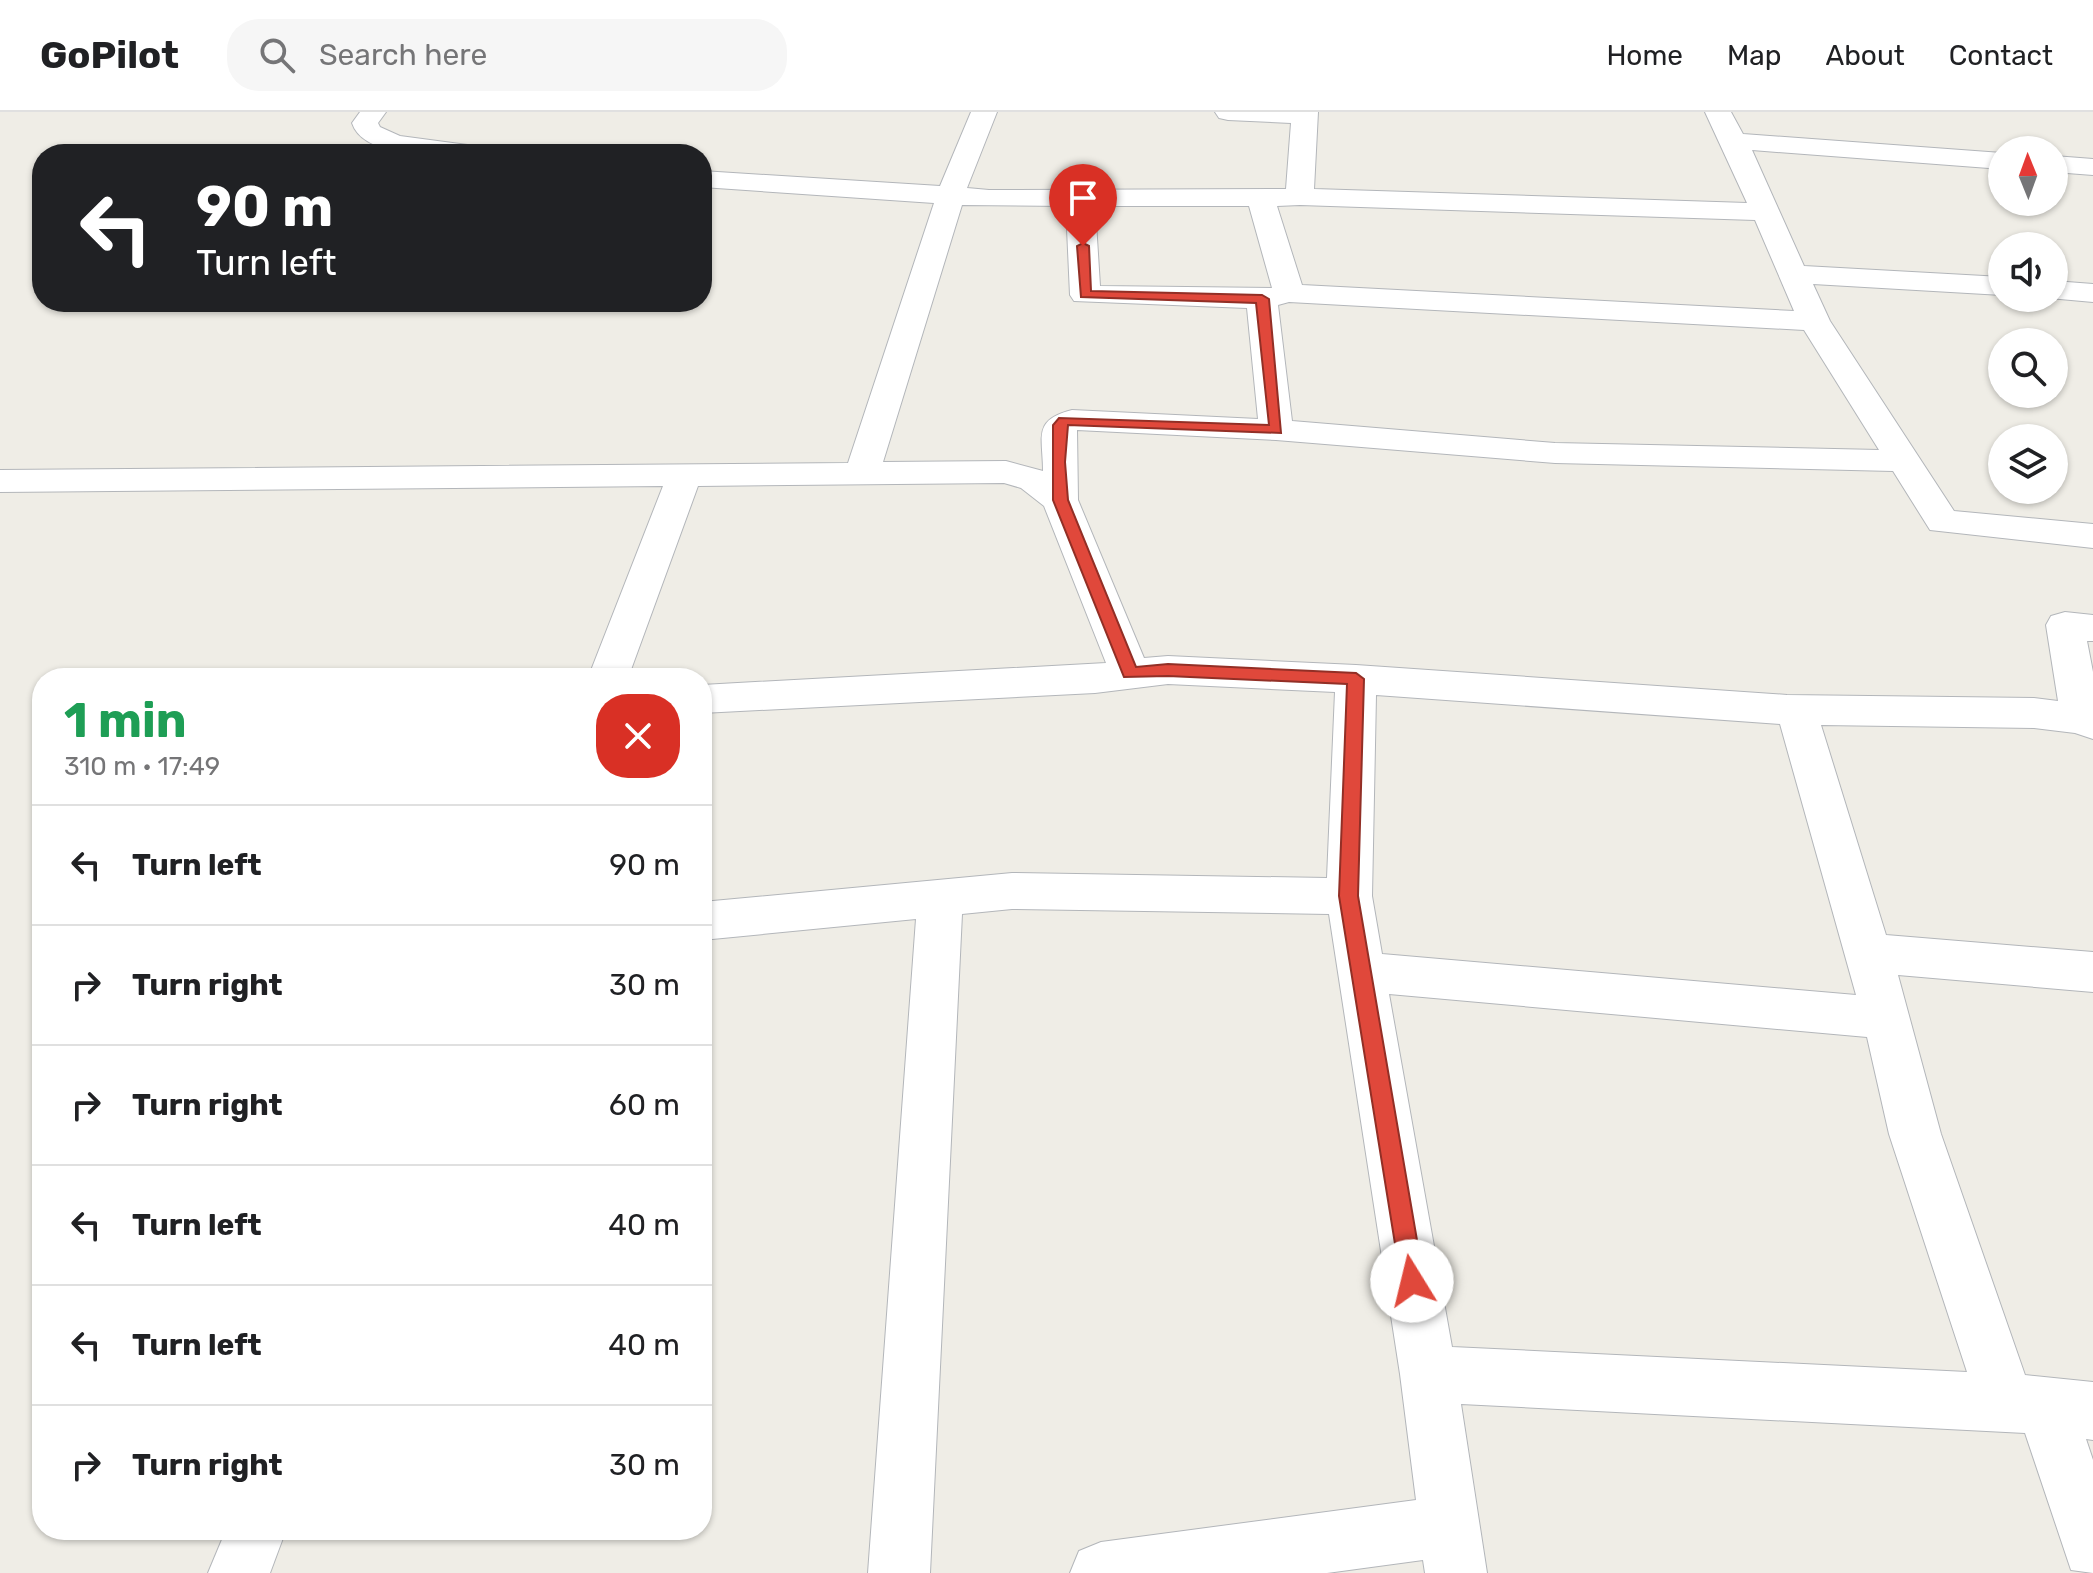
<!DOCTYPE html>
<html lang="en">
<head>
<meta charset="utf-8">
<style>
  body { margin:0; font-family:Rubik,sans-serif; background:#f6f6f6; color:#202124; height:100vh; display:flex; flex-direction:column; font-size:30px; white-space:nowrap }
  * { box-sizing:border-box; margin:0 }
  p { font-size:26px; color:#757577 }
  .icon { flex:none; width:44px; height:44px; fill:none; stroke:currentColor; stroke-width:2; stroke-linecap:round; stroke-linejoin:round }
  .map { position:relative; flex:1; overflow:hidden }
  .sheet { position:absolute; left:32px; top:556px; width:680px; height:872px; display:flex; flex-direction:column; background:#fff; border-radius:32px; box-shadow:0 2px 6px #0004 }
  .sheet>* { flex:none }
  .hud { position:absolute; left:32px; top:32px; width:680px; height:168px; border-radius:32px; box-shadow:0 2px 6px #0004; background:#202124; color:#fff; overflow:hidden }
  .needle { width:52px; rotate:359deg }
  .controls { position:absolute; left:1988px; top:24px; display:grid; gap:16px }
  .controls a { display:grid; place-items:center; width:80px; height:80px; border-radius:50%; background:#fff; box-shadow:0 2px 6px #0004; font-size:40px }
  .pin { position:absolute; display:grid; place-items:center; width:68px; height:68px; color:#fff; margin:-82px -34px; border-radius:50% 50% 50% 0; rotate:-45deg; box-shadow:0 0 8px #0007 }
  .pin .icon { rotate:45deg }
  .me { position:absolute; width:88px; margin:-44px; rotate:351deg; stroke-linejoin:round; filter:drop-shadow(0 0 6px #0008) }
  .turn { display:flex; align-items:center; gap:28px; height:168px; padding:0 32px; font-size:36px }
  .turn .icon { width:104px; height:104px; stroke-width:2.5 }
  .turn b { display:block; font-size:56px; line-height:68px }
  .round { display:grid; place-items:center; flex:none; width:84px; height:84px; border-radius:32px; background:#f6f6f6 }
  .summary { display:flex; align-items:center; justify-content:space-between; height:136px; padding:0 32px }
  h1 { font-size:48px; font-weight:700; line-height:60px; color:#1e9e55 }
  ul { padding:0; list-style:none }
  li { display:flex; align-items:center; gap:24px; height:120px; padding:0 32px; border-top:2px solid #e0e0e0 }
  li div { flex:1 }
  li b { display:block; font-size:30px }
  li em { font-style:normal }
  header { display:flex; align-items:center; gap:48px; box-sizing:border-box; height:112px; padding:0 40px; background:#fff; border-bottom:2px solid #e0e0e0 }
  header strong { font-size:38px }
  nav { display:flex; gap:44px; margin-inline-start:auto; font-size:28px }
  .search { width:560px; height:72px; background:#f6f6f6; display:flex; align-items:center; gap:20px; box-sizing:border-box; padding:0 28px; border-radius:32px; color:#757577; font-size:30px }
  .map>svg:first-child { display:block }
  .lines { fill:none; stroke-linecap:round; stroke-linejoin:round }
  .minor-casing { stroke:#b3b6ba; stroke-width:2 }
  .minor { fill:#fff; fill-rule:evenodd }
  .route { fill:#e0483b; stroke:#922f26; stroke-width:2 }
</style>
</head>
<body>
<header>
<strong>GoPilot</strong>
<div class="search"><svg class="icon" aria-label="search" viewBox="0 0 24 24"><circle cx="10" cy="10" r="6"/><path d="M15 15l6 6"/></svg>Search here</div>
<nav><a>Home</a><a>Map</a><a>About</a><a>Contact</a></nav>
</header>
<div class="map">
<svg width="2093" height="1461" viewBox="0 0 2093 1461">
  <rect width="100%" height="100%" fill="#efede6"/>
  <g class="lines">
    <!-- minor casing -->
    <g class="minor-casing">
      <g id="minor">
        <path d="M 360,0 L 386,0 L 378,11 L 380,15 L 400,24 L 475,34 L 485,36 L 489,42 C 454,42 365,51 352,11 Z"/>
        <path d="M 971,0 L 997,0 L 967,76 L 989,78 L 1286,77 L 1291,11 L 1228,8 L 1219,6 L 1215,0 L 1318,0 L 1314,77 L 1747,91 L 1705,0 L 1731,0 L 1743,22 L 2002,41 L 2002,57 L 1752,38 L 1804,154 L 2002,165 L 2002,183 L 1813,172 L 1830,209 L 1954,399 L 2093,412 L 2093,436 L 1930,418 L 1893,359 L 1555,351 L 1276,328 L 1077,318 L 1078,388 L 1144,546 L 1168,544 L 1356,553 L 1787,583 L 2034,586 L 2058,589 L 2046,513 L 2051,504 L 2065,500 L 2093,503 L 2093,529 L 2087,529 L 2093,560 L 2093,627 L 2075,621 L 2034,616 L 1821,613 L 1886,823 L 2093,840 L 2093,880 L 1898,863 L 1941,1022 L 2025,1263 L 2093,1270 L 2093,1328 L 2086,1327 L 2093,1348 L 2093,1461 L 2071,1458 L 2025,1321 L 1461,1292 L 1487,1461 L 1425,1461 L 1423,1448 L 1327,1461 L 1070,1461 L 1079,1439 L 1101,1430 L 1416,1388 L 1400,1262 L 1329,802 L 1012,797 L 962,802 L 930,1461 L 868,1461 L 916,807 L 702,828 L 702,790 L 1012,761 L 1327,766 L 1335,580 L 1168,572 L 1095,581 L 702,601 L 702,573 L 1106,551 L 1044,394 L 1021,376 L 1004,371 L 698,374 L 628,566 L 588,566 L 663,374 L 0,380 L 0,358 L 848,351 L 934,91 L 702,75 L 702,59 L 940,74 ZM 962,93 L 1066,94 L 1070,183 L 1074,189 L 1247,196 L 1258,307 L 1072,298 C 1032,308 1043,325 1043,359 L 1006,349 L 883,350 ZM 1300,93 L 1755,108 L 1794,199 L 1302,173 L 1277,94 ZM 1095,94 L 1249,94 L 1272,176 L 1100,174 ZM 1289,190 L 1804,218 L 1879,338 L 1555,331 L 1292,309 L 1278,193 ZM 1376,583 L 1780,612 L 1856,883 L 1382,842 L 1372,784 ZM 1389,882 L 1867,925 L 1889,1022 L 1967,1260 L 1452,1235 Z"/>
        <path d="M 2054,44 L 2093,47 L 2093,63 L 2054,60 Z"/>
        <path d="M 2054,169 L 2093,172 L 2093,190 L 2049,186 L 2054,186 Z"/>
        <path d="M 226,1418 L 286,1418 L 270,1461 L 208,1461 Z"/>
      </g>
    </g>
    <!-- minor -->
    <use href="#minor" class="minor"/>
  </g>
  <!-- route -->
  <path class="route" d="M 1083,131 L 1089,134 L 1091,179 L 1262,183 L 1269,187 L 1281,321 L 1068,313 L 1065,350 L 1068,388 L 1136,555 L 1168,552 L 1356,561 L 1364,567 L 1358,784 L 1424,1169 L 1420,1177 L 1412,1180 L 1404,1177 L 1401,1169 L 1339,784 L 1347,572 L 1168,564 L 1124,565 L 1053,388 L 1053,313 L 1059,306 L 1269,313 L 1256,191 L 1081,185 L 1077,134 Z"/>
</svg>
<div class="controls">
<a><svg class="needle" viewBox="-14 -14 28 28"><path d="M0-13l5 13h-10z" fill="#e53935"/><path d="M0 13l5-13h-10z" fill="#757577"/></svg></a>
<a><svg class="icon" aria-label="sound" viewBox="0 0 24 24"><path d="M4 9h4l5-4v14l-5-4H4zM17 9q2 3 0 6"/></svg></a>
<a><svg class="icon" aria-label="search" viewBox="0 0 24 24"><circle cx="10" cy="10" r="6"/><path d="M15 15l6 6"/></svg></a>
<a><svg class="icon" aria-label="layers" viewBox="0 0 24 24"><path d="M12 4l9 5-9 5-9-5zM3 14l9 5 9-5"/></svg></a>
</div>
<div class="pin" style="left:1083px;top:134px;background:#d93025"><svg class="icon" aria-label="arrive" viewBox="0 0 24 24"><path d="M6 21V4h12l-3 4 3 4H6"/></svg></div>
<svg class="me" style="left:1412px;top:1169px" viewBox="-20 -20 40 40"><circle r="19" fill="#fff"/><path d="M0-13L10 11 0 6-10 11z" fill="#e0483b"/></svg>
<div class="hud">
<div class="turn"><svg class="icon" aria-label="left" viewBox="0 0 24 24"><path d="M17 20v-9H6M10 6l-5 5 5 5"/></svg><div><b>90 m</b>Turn left</div></div>
</div>
<section class="sheet">
<div class="summary"><div><h1>1 min</h1><p>310 m · 17:49</p></div><a class="round" style="background:#d93025;color:#fff"><svg class="icon" aria-label="close" viewBox="0 0 24 24"><path d="M6 6l12 12M18 6L6 18"/></svg></a></div>
<ul>
<li><svg class="icon" aria-label="left" viewBox="0 0 24 24"><path d="M17 20v-9H6M10 6l-5 5 5 5"/></svg><div><b>Turn left</b></div><em>90 m</em></li>
<li><svg class="icon" aria-label="right" viewBox="0 0 24 24"><path d="M7 20v-9h11M14 6l5 5-5 5"/></svg><div><b>Turn right</b></div><em>30 m</em></li>
<li><svg class="icon" aria-label="right" viewBox="0 0 24 24"><path d="M7 20v-9h11M14 6l5 5-5 5"/></svg><div><b>Turn right</b></div><em>60 m</em></li>
<li><svg class="icon" aria-label="left" viewBox="0 0 24 24"><path d="M17 20v-9H6M10 6l-5 5 5 5"/></svg><div><b>Turn left</b></div><em>40 m</em></li>
<li><svg class="icon" aria-label="left" viewBox="0 0 24 24"><path d="M17 20v-9H6M10 6l-5 5 5 5"/></svg><div><b>Turn left</b></div><em>40 m</em></li>
<li><svg class="icon" aria-label="right" viewBox="0 0 24 24"><path d="M7 20v-9h11M14 6l5 5-5 5"/></svg><div><b>Turn right</b></div><em>30 m</em></li>
</ul>
</section>
</div>
</body>
</html>
